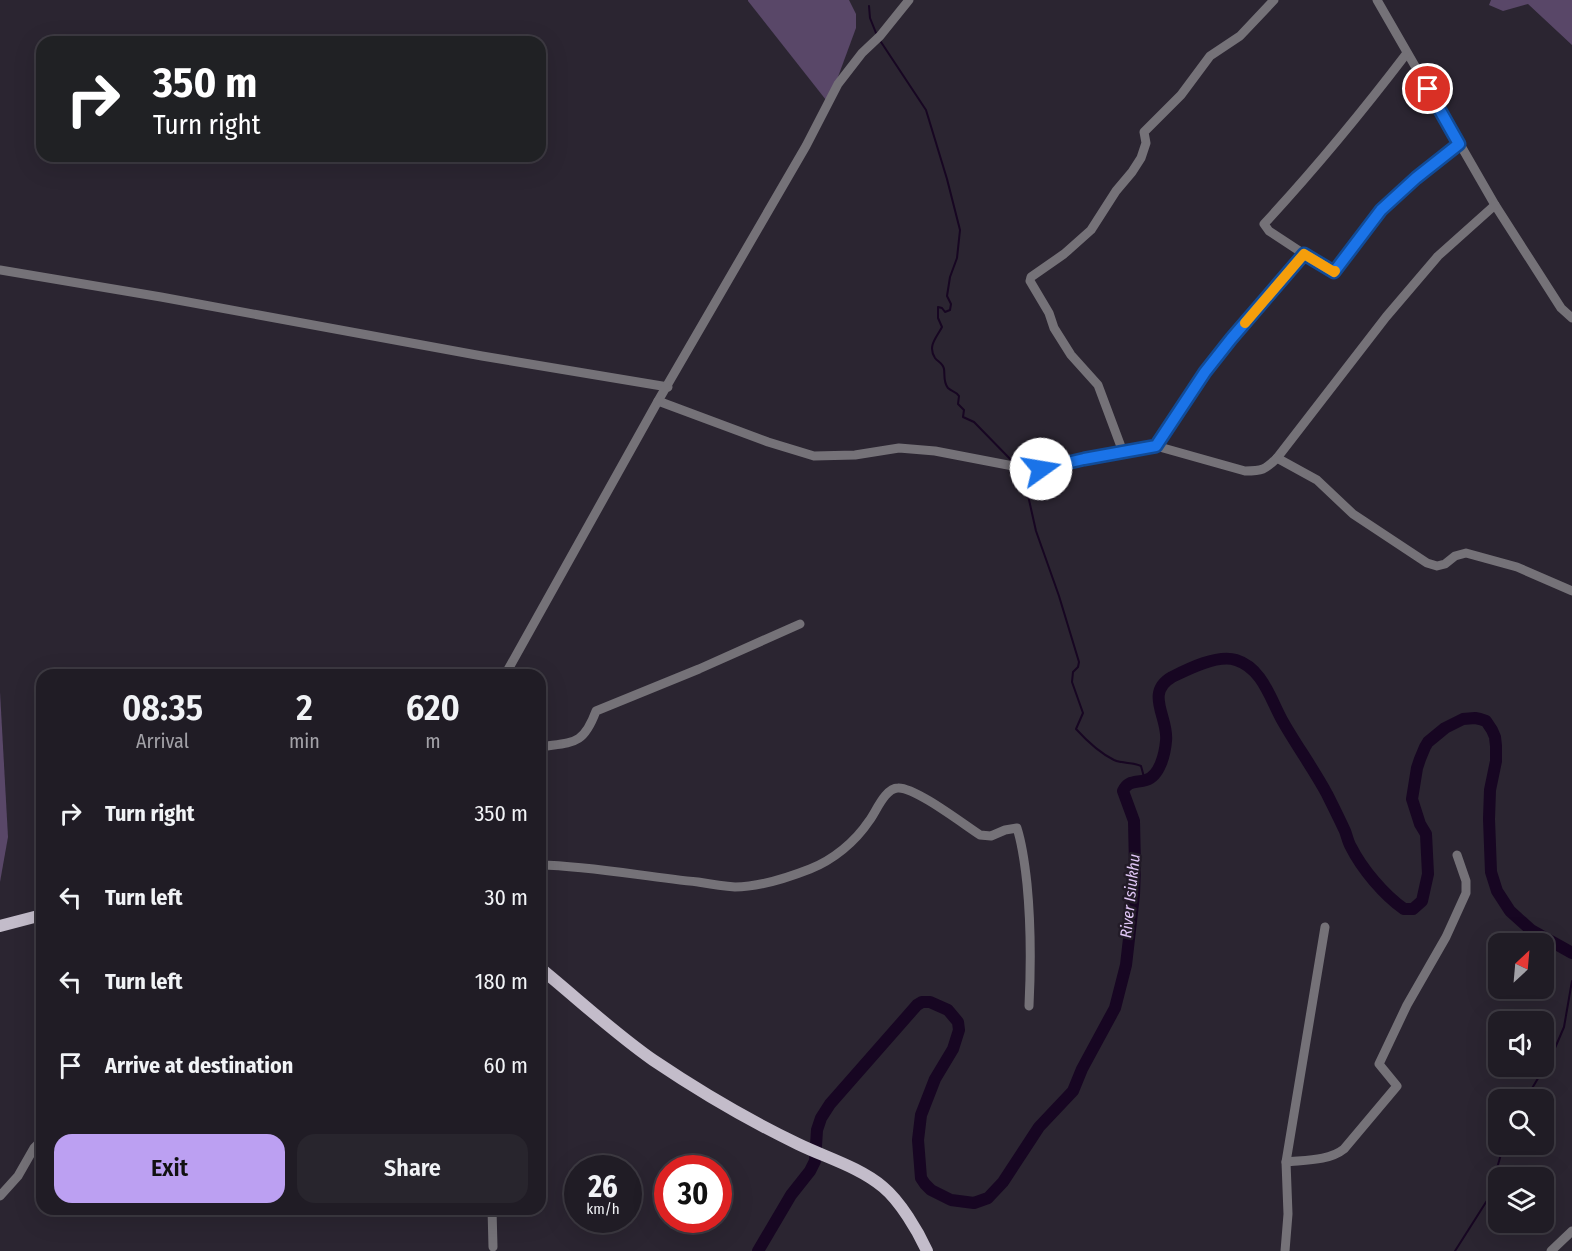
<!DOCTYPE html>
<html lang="en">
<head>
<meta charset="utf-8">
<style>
  body { margin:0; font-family:"Fira Sans Condensed",sans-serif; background:#28252d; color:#f1f3f6; height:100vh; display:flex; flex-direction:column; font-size:22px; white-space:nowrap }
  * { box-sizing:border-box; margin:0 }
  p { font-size:20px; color:#a2a1a7 }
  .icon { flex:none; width:33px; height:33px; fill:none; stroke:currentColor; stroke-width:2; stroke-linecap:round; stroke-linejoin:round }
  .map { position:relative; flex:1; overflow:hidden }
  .panel { position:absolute; left:36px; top:669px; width:510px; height:546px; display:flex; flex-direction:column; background:#201c25; border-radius:18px; box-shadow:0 6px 24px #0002,0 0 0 2px #3d3a42 }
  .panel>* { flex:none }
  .hud { position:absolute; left:36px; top:36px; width:510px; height:126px; border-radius:18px; box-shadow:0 6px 24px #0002,0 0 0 2px #3d3a42; background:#202124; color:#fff; overflow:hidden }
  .needle { width:39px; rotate:26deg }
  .fabs { position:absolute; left:1488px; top:933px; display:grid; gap:12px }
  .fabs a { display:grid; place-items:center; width:66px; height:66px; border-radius:12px; background:#201c25; box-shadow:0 6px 24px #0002,0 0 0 2px #3d3a42; font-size:30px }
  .speed { position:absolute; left:564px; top:1155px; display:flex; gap:12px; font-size:30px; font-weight:700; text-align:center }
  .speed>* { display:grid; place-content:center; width:78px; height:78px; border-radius:50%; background:#201c25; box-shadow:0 6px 24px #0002,0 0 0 2px #3d3a42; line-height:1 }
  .speed small { font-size:15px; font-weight:400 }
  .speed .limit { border:9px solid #d22; background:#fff; color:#111 }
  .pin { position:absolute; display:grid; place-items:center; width:51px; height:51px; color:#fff; margin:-26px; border:3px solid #fff; border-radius:50%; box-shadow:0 2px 6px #0007 }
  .me { position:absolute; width:66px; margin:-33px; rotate:77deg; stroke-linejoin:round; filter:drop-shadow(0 0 4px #0008) }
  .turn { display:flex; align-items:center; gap:21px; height:126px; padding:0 18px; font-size:27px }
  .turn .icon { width:78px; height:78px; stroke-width:2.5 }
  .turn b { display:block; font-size:42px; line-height:51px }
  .eta { display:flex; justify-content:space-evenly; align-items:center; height:102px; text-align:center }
  .eta b { font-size:36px; font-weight:600; line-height:42px }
  .cta { display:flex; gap:12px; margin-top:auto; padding:12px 18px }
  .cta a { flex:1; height:69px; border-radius:18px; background:#bca0f2; color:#111; font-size:24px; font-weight:600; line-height:69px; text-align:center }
  .cta a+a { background:#28252d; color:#f1f3f6 }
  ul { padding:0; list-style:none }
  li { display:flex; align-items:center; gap:18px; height:84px; padding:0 18px }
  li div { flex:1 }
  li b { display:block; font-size:22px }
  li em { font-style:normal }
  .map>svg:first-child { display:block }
  .forest { fill:#594768 }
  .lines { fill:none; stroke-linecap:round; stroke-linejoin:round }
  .stream { stroke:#170622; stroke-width:2 }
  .river { stroke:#170622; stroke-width:12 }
  .minor { stroke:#757278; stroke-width:9 }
  .major { stroke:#c3bcca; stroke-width:12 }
  .route-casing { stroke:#114b97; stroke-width:15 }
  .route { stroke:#1a73e8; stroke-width:10 }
  .slow { stroke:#f59e0b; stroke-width:10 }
  .labels { text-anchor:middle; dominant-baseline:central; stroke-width:5; stroke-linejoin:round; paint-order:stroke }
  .water-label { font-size:16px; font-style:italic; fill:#e2c8f8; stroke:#221b27 }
</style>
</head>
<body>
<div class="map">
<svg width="1572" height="1251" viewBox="0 0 1572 1251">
  <rect width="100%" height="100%" fill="#2b2531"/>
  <!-- forest -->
  <g class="forest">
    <path d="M 748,0 L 849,0 L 856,14 L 856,28 L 835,85 L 826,100 L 748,1 Z"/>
    <path d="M 1491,0 L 1572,0 L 1572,45 L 1528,4 L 1503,11 L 1489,5 Z"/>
    <path d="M 0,692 L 8,837 L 0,882 Z"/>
  </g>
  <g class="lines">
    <!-- stream -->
    <g class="stream">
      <path d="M 869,6 L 870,18 L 876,33"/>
      <path d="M 881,42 L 926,110 L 947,179 L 960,230 L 957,258 L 950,277 L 947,296 L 951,304 L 950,310 L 945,312 L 942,308 L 938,307 L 938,318 L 942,327 C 937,337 927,346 935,358 C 938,362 943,363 944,369 C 945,375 943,382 948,388 C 952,392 956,391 959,396 L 958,404 L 964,410 L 963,417 L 974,422 L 1015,464"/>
      <path d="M 1018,469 L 1025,482 L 1036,531 L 1059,596 L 1079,662 L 1078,667 L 1073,672 L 1072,682 L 1083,713 L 1076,729 C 1086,740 1100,753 1114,760 C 1123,764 1133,762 1141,766 L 1144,777 L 1147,780"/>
      <path d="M 1525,1100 L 1552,1055 L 1564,1027 L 1572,981"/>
      <path d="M 1455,1251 L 1488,1199 L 1504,1144"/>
    </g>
    <!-- river -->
    <path class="river" d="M 758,1251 L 791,1195 L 810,1171 L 815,1161 L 817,1130 L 821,1118 L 830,1104 L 917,1005 L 922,1002 L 930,1002 L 948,1010 L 958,1022 L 959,1030 L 953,1049 L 935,1079 L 921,1115 L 918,1140 L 921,1178 L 925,1184 L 931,1190 L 951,1200 L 974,1203 L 988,1198 L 1003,1182 L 1039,1127 L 1073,1091 L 1082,1069 L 1115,1008 L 1126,965 L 1134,895 L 1135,866 L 1134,821 L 1123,791 C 1128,780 1136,783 1146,780 C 1160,776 1165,753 1166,741 C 1169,718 1144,693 1172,677 C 1188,669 1218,654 1236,660 C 1262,668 1270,698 1282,720 C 1296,745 1313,768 1327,794 C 1333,806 1339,818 1345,831 C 1347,836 1348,842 1351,847 C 1362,869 1384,895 1404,909 L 1413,909 L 1422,901 L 1428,874 L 1426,834 L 1420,824 L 1412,799 L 1417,768 L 1420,759 L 1425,747 L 1428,742 L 1445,728 L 1463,719 L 1475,718 L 1480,719 L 1486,721 L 1492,730 L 1495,737 L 1496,746 L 1496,761 L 1490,790 L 1489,819 L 1491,872 L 1497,891 L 1510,911 L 1531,930 L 1572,953"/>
    <!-- minor -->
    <g class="minor">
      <path d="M 1377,0 L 1495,205 L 1561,308 L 1572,318"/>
      <path d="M 1304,254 L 1334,272 L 1381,210 L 1416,178 L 1459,144"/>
      <path d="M 0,270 L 161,297 L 482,356 L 668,387"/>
      <path d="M 658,401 L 768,442 L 814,456 L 855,455 L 899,448 L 935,451 L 1013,466 L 1041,469 L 1084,459 L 1156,446 L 1245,471 C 1262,471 1265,470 1277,458 L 1386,317 L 1438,256 L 1495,205"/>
      <path d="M 1156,446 L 1205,372 L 1231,339 L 1304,254 L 1269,231 L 1264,224 C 1315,169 1362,112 1407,53"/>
      <path d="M 1123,452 L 1098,385 L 1071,355 L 1054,328 L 1049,313 L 1030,281 L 1031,277 L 1064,254 L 1091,230 L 1116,191 L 1132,172 L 1141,158 L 1146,143 L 1144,132 L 1181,95 L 1210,56 L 1240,36 L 1274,0"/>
      <path d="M 1277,458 L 1317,480 L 1353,514 L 1427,563 L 1437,566 L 1445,564 L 1455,556 L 1466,553 L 1517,567 L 1572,591"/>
      <path d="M 505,675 L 658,401 L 806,146 L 838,84 L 862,53 L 880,36 L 909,0"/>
      <path d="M 540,747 C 573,742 583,746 596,711 L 699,669 L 800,624"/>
      <path d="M 540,865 C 593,866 645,877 698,882 C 710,884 723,886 735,887 C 760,887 787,878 810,869 C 833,860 855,842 869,821 C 876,812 885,788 898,788 C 915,787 963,824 980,835 L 991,836 L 1005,830 L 1017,828 C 1023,847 1025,865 1027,884 C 1031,925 1031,965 1029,1006"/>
      <path d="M 1286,1162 C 1305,1160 1329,1161 1344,1149 L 1397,1086 L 1379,1064 L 1407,1005 L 1446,937 L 1466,893 L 1466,881 L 1457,855"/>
      <path d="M 0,1196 L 18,1176 L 34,1148 L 42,1140"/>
      <path d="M 492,1209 L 493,1247"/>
      <path d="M 1285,1251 L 1288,1214 L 1286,1162 L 1325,927"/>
      <path d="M 1551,1251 L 1572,1231"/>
    </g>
    <!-- major -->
    <g class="major">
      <path d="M 0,926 L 42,915"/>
      <path d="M 540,968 C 578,999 613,1032 653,1060 C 699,1091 748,1120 798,1144 C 827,1158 859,1167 883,1187 C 900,1201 918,1231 927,1251"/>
    </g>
  </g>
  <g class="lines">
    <!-- route casing -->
    <g class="route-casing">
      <path id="route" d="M 1041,469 L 1084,459 L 1156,446 L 1205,372 L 1231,339 L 1304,254 L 1334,272 L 1381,210 L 1416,178 L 1459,144 L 1428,89"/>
    </g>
    <!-- route -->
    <use href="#route" class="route"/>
    <!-- slow -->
    <path class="slow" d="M 1245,323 L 1304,254 L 1334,272 L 1335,271"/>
  </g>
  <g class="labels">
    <!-- water labels -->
    <g class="water-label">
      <text transform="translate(1130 896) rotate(-84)">River Isiukhu</text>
    </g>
  </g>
</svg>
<div class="fabs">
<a><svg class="needle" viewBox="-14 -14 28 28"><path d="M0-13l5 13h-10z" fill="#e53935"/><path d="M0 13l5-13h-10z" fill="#a2a1a7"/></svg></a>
<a><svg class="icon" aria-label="sound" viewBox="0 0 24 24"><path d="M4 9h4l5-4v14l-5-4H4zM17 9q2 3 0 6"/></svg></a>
<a><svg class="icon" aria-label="search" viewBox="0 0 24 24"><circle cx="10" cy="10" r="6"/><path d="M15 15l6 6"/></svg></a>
<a><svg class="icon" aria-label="layers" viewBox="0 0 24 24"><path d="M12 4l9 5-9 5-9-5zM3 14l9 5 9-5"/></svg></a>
</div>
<div class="speed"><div>26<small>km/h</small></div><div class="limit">30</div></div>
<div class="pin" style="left:1428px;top:89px;background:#d93025"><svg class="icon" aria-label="arrive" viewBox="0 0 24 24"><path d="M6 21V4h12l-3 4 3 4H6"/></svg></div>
<svg class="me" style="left:1041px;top:469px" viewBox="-20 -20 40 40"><circle r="19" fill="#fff"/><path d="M0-13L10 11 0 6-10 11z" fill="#1a73e8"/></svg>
<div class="hud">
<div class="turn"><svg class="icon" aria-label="right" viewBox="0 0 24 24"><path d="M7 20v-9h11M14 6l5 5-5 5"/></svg><div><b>350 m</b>Turn right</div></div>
</div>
<section class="panel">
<div class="eta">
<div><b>08:35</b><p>Arrival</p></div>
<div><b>2</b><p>min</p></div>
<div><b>620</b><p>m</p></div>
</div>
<ul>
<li><svg class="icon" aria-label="right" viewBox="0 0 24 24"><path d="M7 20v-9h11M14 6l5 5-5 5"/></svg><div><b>Turn right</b></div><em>350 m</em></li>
<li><svg class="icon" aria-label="left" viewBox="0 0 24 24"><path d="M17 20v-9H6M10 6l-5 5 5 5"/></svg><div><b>Turn left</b></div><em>30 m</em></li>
<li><svg class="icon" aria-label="left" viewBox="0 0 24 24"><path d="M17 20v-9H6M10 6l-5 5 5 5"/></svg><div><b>Turn left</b></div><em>180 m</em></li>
<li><svg class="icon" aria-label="arrive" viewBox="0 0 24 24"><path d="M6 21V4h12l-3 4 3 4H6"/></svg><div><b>Arrive at destination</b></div><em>60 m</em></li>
</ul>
<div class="cta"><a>Exit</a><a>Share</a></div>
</section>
</div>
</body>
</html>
